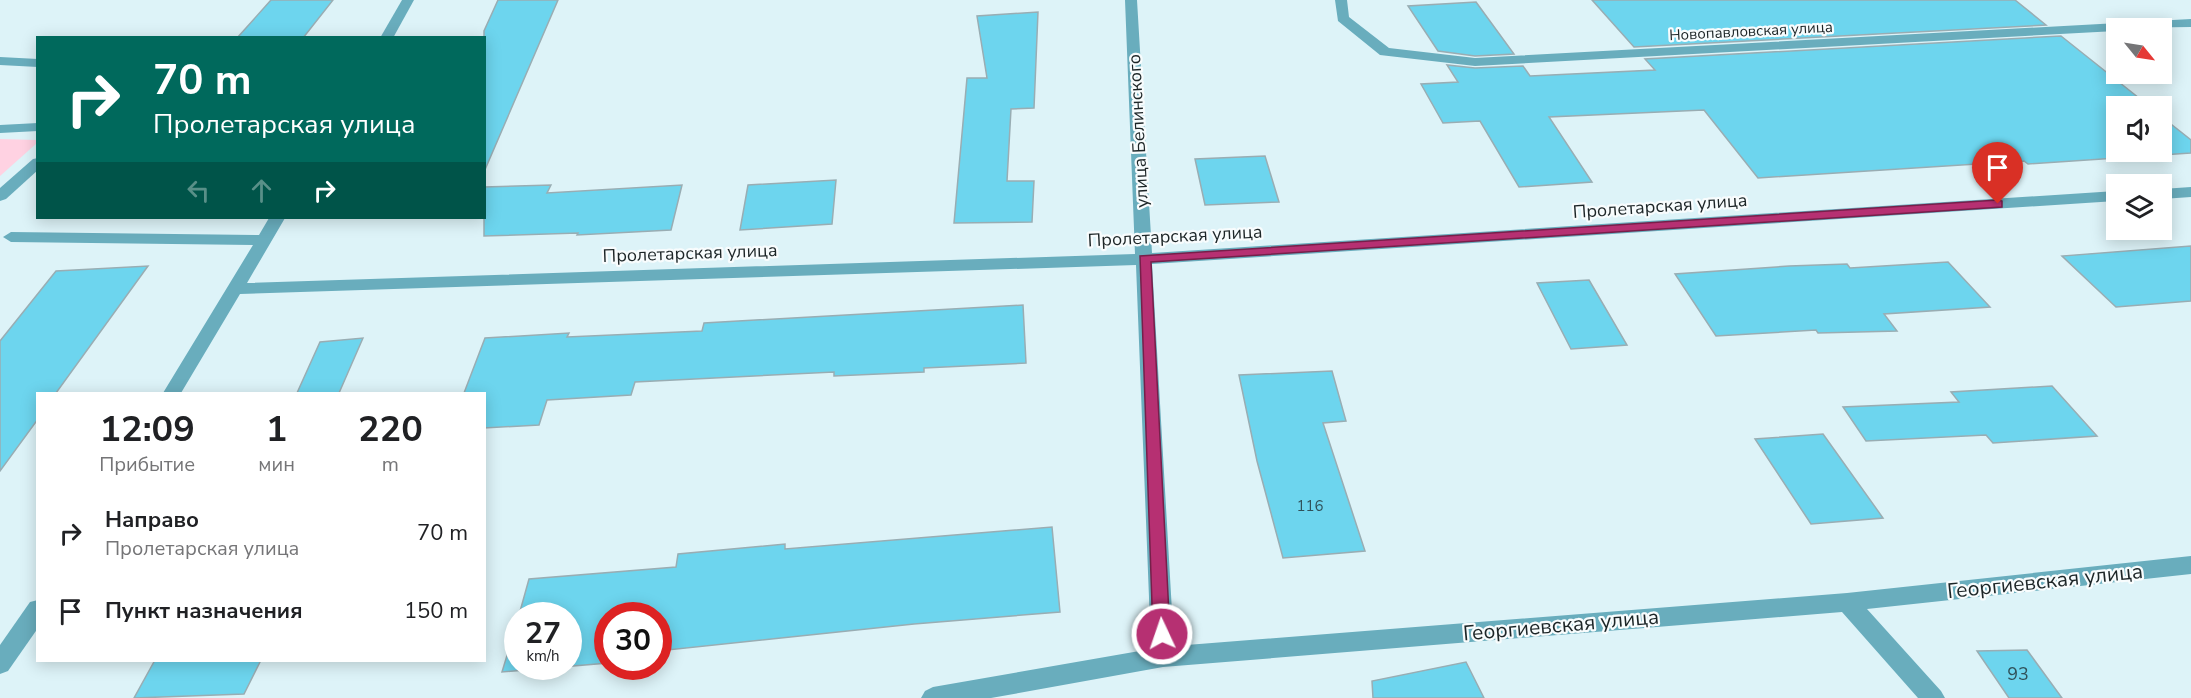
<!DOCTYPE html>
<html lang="ru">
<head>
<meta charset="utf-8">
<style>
  body { margin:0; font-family:"Nunito Sans",sans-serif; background:#f6f6f6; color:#202124; height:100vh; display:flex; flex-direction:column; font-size:22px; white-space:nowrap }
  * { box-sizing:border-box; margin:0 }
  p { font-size:20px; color:#757577 }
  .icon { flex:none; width:33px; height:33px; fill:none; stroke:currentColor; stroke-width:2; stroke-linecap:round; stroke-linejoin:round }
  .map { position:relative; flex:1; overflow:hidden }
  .drawer { position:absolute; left:36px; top:392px; width:450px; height:270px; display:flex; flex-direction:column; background:#fff; border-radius:0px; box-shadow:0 3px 15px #0003 }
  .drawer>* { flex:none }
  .guide { position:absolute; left:36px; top:36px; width:450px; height:183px; border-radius:0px; box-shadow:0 3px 15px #0003; background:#00695c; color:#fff; overflow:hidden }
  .needle { width:39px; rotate:120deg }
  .fabs { position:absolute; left:2106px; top:18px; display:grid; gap:12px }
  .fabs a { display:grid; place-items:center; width:66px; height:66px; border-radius:0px; background:#fff; box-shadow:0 3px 15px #0003; font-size:30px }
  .speed { position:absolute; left:504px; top:602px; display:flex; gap:12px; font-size:30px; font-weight:700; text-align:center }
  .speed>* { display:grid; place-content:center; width:78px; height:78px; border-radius:50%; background:#fff; box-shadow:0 3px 15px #0003; line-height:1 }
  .speed small { font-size:15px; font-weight:400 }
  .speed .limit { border:9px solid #d22; background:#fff; color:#111 }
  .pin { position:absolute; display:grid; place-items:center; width:51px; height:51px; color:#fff; margin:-62px -26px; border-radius:50% 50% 50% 0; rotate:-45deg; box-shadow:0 0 6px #0007 }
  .pin .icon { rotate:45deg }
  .me { position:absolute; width:66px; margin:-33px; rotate:357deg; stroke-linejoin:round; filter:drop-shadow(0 0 4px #0008) }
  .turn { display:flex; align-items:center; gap:21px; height:126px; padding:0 18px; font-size:27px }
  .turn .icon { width:78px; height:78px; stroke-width:2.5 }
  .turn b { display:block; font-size:42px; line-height:51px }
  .lanes { display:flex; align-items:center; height:57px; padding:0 18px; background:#0003; justify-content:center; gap:30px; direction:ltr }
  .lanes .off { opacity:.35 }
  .eta { display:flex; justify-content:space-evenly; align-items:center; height:102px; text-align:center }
  .eta b { font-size:36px; font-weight:700; line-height:42px }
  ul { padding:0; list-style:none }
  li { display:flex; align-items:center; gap:18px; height:78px; padding:0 18px }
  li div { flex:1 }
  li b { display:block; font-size:22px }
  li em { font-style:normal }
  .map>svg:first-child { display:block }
  .green { fill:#ffd2e2 }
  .building { fill:#6dd5ee; stroke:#99adb3; stroke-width:1.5 }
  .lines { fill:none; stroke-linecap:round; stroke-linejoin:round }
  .minor { fill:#69adbd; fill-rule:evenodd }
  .route { fill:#b63072; stroke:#761f4a; stroke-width:1.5 }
  .labels { text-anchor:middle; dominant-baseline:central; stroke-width:4.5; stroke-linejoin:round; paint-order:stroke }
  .far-street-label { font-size:15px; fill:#1c2527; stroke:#f8fcfd }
  .number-label { font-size:15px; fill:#305159 }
  .street-label { font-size:18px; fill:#1c2527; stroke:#f8fcfd }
  .near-number-label { font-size:18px; fill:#305159 }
  .near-street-label { font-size:21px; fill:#1c2527; stroke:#f8fcfd }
</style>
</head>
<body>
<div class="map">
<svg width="2191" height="698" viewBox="0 0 2191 698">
  <rect width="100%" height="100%" fill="#ddf3f8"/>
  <!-- green -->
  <path class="green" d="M 0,139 L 37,140 L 37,143 L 0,176 Z"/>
  <!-- building -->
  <g class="building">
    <path d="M 271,0 L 333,0 L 303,38 L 237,38 Z"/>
    <path d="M 498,0 L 558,0 L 484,172 L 484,31 Z"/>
    <path d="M 1592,0 L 2015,0 L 2046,25 L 1634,47 Z"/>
    <path d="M 1476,2 L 1514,54 L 1475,56 L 1438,51 L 1408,6 Z"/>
    <path d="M 1038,12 L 1034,108 L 1011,109 L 1007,181 L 1034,181 L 1032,222 L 954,223 L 967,78 L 987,78 L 977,16 Z"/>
    <path d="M 2061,36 L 2149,106 L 2116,106 L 2116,152 L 2162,152 L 2162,117 L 2191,140 L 2191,153 L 2028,164 L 2024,161 L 1758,178 L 1704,110 L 1549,117 L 1592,182 L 1519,187 L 1480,121 L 1443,123 L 1421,84 L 1458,82 L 1447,65 L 1475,68 L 1523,66 L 1530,76 L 1655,70 L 1645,59 Z"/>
    <path d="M 1265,156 L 1279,202 L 1205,205 L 1195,159 Z"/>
    <path d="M 836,180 L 832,224 L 740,230 L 748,185 Z"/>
    <path d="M 551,185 L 547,193 L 682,185 L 671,230 L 577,235 L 578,233 L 484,236 L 484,187 Z"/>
    <path d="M 2191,246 L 2191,301 L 2116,307 L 2062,256 Z"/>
    <path d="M 1948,262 L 1990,307 L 1884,314 L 1897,331 L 1818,333 L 1816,330 L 1716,336 L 1675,274 L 1789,266 L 1847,264 L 1850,268 Z"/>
    <path d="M 148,266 L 56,393 L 38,393 L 38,419 L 0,471 L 0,341 L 56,271 Z"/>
    <path d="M 1589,280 L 1627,345 L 1571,349 L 1537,283 Z"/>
    <path d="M 1023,305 L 1026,363 L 924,368 L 924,372 L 834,376 L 834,372 L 635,382 L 631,395 L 547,400 L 539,425 L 484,428 L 484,393 L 464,393 L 485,338 L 569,333 L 567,337 L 702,331 L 704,323 Z"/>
    <path d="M 363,338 L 339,393 L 297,393 L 320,342 Z"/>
    <path d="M 1332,371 L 1346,421 L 1323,423 L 1365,551 L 1283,558 L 1257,461 L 1239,375 Z"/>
    <path d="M 2052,386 L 2097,436 L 1993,443 L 1986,435 L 1866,441 L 1843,407 L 1959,402 L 1951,392 Z"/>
    <path d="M 1823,434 L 1883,518 L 1811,524 L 1755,439 Z"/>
    <path d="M 1052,527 L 1060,612 L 914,624 L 658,651 L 658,615 L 608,615 L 608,663 L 502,672 L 518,619 L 518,666 L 568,666 L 568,615 L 519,615 L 529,579 L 676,567 L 678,554 L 785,544 L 785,549 Z"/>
    <path d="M 2027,650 L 2062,698 L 2009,698 L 1977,651 Z"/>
    <path d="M 155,660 L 261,660 L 244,694 L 134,698 Z"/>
    <path d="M 1466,662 L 1484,698 L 1373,698 L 1372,681 Z"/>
  </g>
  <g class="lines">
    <!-- minor -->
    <g class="minor">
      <path d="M 402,0 L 414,0 L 393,38 L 380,38 Z"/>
      <path d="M 1125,0 L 1137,0 L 1152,253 L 2116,191 L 2116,201 L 1152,264 L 1174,646 L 1847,593 L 2191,556 L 2191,574 L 1867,609 L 1941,691 L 1945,698 L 1918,698 L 1842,612 L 1163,667 L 991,698 L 921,698 L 925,691 L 933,687 L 1151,649 L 1136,265 L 240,294 L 181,393 L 163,393 L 253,245 L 11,242 L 3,237 L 11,232 L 259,235 L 269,218 L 285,218 L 247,283 L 1135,254 Z"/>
      <path d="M 1335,0 L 1347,0 L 1349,17 L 1389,48 L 1475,58 L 2191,19 L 2191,27 L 2116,28 L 2116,31 L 1475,66 L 1380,55 L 1338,21 Z"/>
      <path d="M 0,57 L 38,59 L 38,67 L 0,65 Z"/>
      <path d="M 38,123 L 38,131 L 0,133 L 0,125 Z"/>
      <path d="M 38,158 L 38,170 L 6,199 L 0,201 L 0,188 L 33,159 Z"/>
      <path d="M 2191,187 L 2191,197 L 2162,199 L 2162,189 Z"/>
      <path d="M 38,600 L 38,628 L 8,671 L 0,674 L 0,645 L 30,602 Z"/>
    </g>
  </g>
  <!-- route -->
  <path class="route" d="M 1998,200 L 2002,201 L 2002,207 L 1151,262 L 1170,634 L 1168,639 L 1162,641 L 1156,639 L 1153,634 L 1140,256 Z"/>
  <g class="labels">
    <!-- far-street labels -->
    <g class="far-street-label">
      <text transform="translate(1751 31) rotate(-3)">Новопавловская улица</text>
    </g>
    <!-- number labels -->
    <g class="number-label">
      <text x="1310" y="506">116</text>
    </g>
    <!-- street labels -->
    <g class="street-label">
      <text transform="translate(1138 131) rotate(-93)">улица Белинского</text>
      <text transform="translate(1660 206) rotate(-4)">Пролетарская улица</text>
      <text transform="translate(1175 236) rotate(-3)">Пролетарская улица</text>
      <text transform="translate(690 253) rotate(-2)">Пролетарская улица</text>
    </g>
    <!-- near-number labels -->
    <g class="near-number-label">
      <text x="2018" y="674">93</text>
    </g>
    <!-- near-street labels -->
    <g class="near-street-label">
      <text transform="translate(2045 581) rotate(-6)">Георгиевская улица</text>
      <text transform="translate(1561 625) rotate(-5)">Георгиевская улица</text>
    </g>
  </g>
</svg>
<div class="fabs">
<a><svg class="needle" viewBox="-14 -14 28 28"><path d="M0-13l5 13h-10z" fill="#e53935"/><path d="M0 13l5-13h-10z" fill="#757577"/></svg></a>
<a><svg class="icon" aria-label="sound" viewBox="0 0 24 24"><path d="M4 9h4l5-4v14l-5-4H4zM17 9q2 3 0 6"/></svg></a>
<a><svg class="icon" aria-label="layers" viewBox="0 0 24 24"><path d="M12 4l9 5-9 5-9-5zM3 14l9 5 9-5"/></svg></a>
</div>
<div class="speed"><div>27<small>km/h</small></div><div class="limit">30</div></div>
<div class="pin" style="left:1998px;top:204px;background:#d93025"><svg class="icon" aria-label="arrive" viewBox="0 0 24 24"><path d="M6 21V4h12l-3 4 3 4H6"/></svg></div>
<svg class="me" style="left:1162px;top:634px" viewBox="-20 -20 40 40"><circle r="17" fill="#b63072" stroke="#fff" stroke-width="3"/><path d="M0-11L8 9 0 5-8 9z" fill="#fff"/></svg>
<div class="guide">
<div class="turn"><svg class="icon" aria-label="right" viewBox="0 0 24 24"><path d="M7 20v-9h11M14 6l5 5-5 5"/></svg><div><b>70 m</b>Пролетарская улица</div></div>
<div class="lanes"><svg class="icon off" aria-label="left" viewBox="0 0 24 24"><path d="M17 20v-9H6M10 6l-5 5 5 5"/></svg><svg class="icon off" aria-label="ahead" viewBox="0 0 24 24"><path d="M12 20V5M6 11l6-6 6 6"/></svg><svg class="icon" aria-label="right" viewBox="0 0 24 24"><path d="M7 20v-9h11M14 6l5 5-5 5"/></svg></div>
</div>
<section class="drawer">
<div class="eta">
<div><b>12:09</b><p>Прибытие</p></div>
<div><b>1</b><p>мин</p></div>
<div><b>220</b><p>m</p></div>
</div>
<ul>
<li><svg class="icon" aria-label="right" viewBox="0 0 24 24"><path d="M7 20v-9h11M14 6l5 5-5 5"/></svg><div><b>Направо</b><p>Пролетарская улица</p></div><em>70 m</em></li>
<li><svg class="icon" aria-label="arrive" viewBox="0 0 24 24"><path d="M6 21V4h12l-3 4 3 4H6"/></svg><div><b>Пункт назначения</b></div><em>150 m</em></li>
</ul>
</section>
</div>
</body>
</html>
